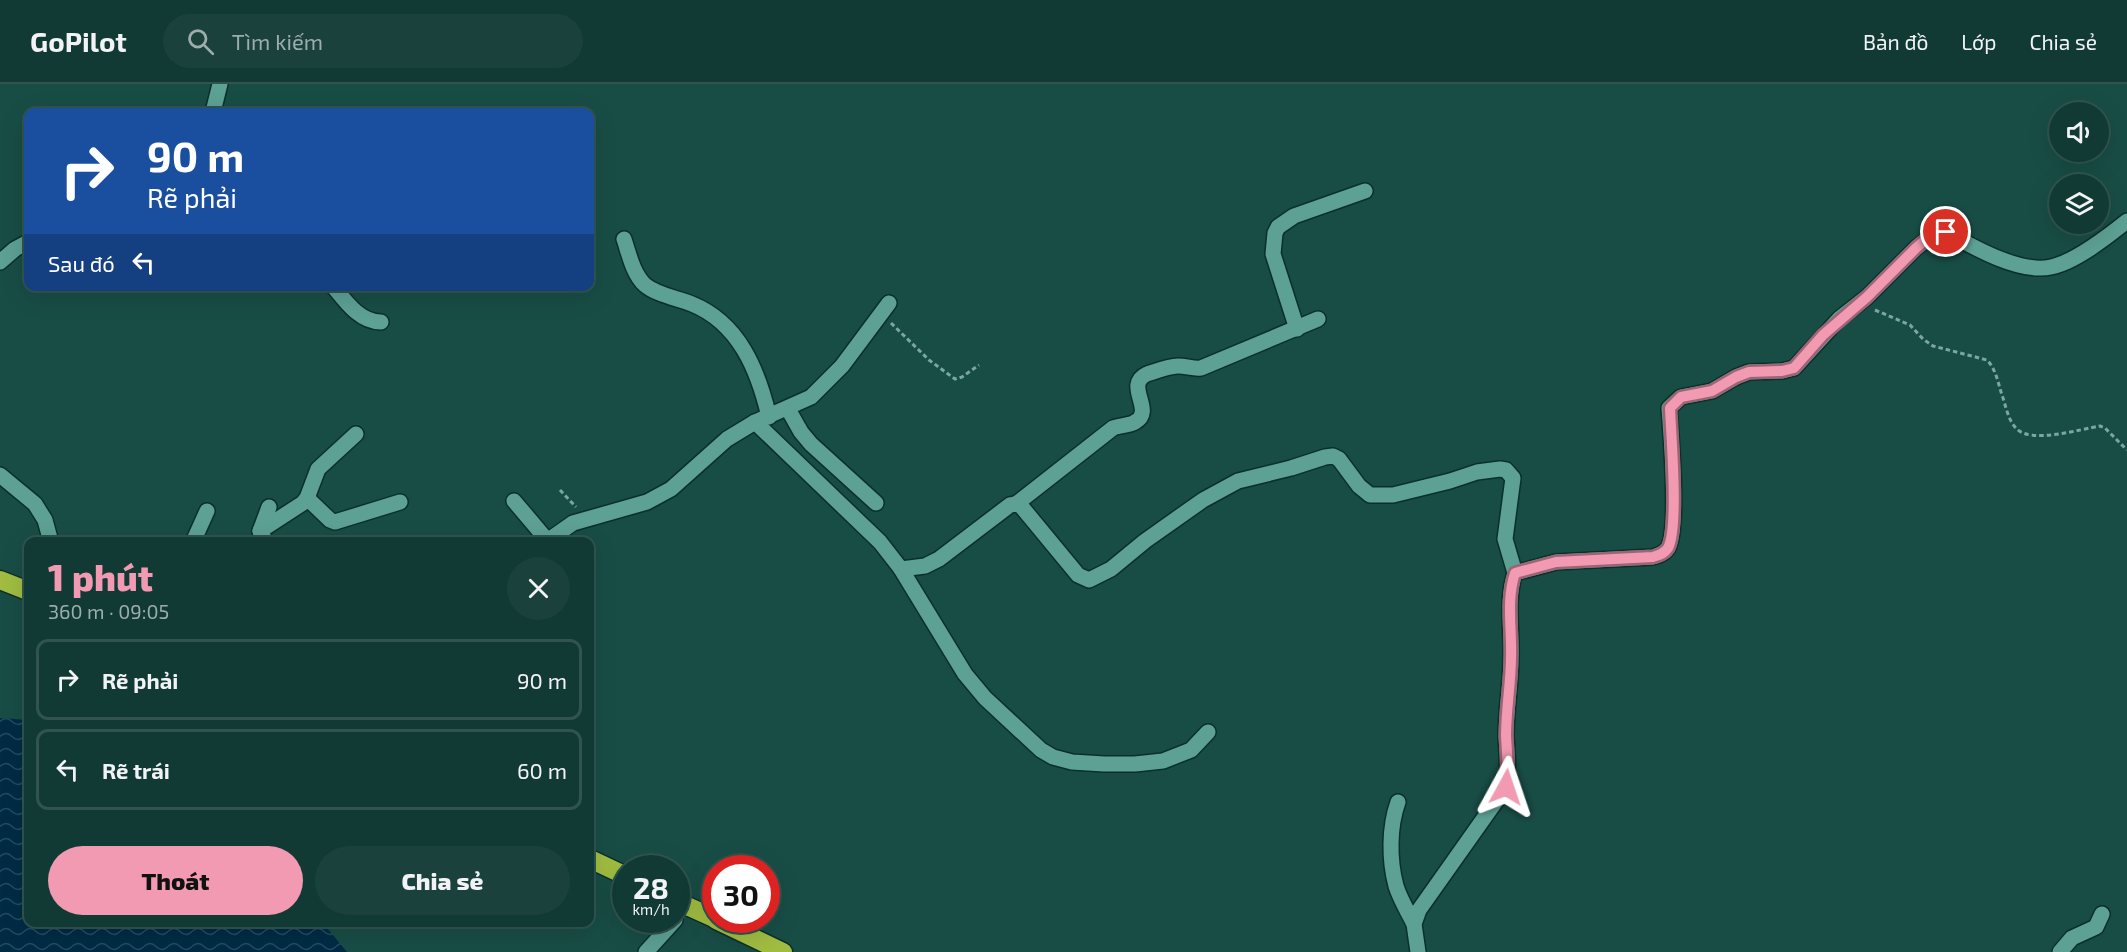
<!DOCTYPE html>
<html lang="vi">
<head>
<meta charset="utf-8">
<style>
  body { margin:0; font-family:"Exo 2",sans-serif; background:#1b413c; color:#f1f3f6; height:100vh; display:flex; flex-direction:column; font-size:22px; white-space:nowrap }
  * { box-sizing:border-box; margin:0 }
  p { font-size:20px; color:#9cadac }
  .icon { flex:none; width:33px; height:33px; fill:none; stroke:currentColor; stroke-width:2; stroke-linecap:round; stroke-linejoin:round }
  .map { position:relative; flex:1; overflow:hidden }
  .drawer { position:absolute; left:24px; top:453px; width:570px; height:390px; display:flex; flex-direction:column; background:#123a34; border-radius:12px; box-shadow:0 6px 24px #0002,0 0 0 2px #31544f }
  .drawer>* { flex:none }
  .guide { position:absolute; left:24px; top:24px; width:570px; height:183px; border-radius:12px; box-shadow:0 6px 24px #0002,0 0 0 2px #31544f; background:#1a4fa0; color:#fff; overflow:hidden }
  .controls { position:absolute; left:2049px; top:18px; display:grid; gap:12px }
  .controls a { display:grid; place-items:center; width:60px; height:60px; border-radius:50%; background:#123a34; box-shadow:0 6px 24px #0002,0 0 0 2px #31544f; font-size:30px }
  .speed { position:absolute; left:612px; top:771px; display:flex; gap:12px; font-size:30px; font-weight:700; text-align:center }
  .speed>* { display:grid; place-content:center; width:78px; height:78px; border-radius:50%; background:#123a34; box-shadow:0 6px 24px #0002,0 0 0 2px #31544f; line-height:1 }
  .speed small { font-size:15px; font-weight:400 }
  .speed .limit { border:9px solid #d22; background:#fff; color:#111 }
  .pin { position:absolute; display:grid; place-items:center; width:51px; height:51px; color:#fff; margin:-26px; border:3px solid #fff; border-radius:50%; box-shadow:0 2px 6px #0007 }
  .me { position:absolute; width:66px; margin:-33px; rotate:5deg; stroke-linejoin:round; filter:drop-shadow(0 0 4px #0008) }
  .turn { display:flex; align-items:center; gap:21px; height:126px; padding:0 24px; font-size:27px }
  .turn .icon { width:78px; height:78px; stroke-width:2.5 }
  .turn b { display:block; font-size:42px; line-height:51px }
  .then { display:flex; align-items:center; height:57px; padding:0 24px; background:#0003; gap:12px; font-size:22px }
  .round { display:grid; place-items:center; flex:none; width:63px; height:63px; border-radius:32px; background:#1b413c }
  .summary { display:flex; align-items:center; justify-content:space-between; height:102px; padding:0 24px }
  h1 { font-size:36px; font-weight:800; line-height:45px; color:#f19ab2 }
  .primary-button { display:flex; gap:12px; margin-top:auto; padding:12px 24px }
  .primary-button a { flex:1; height:69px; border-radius:36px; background:#f19ab2; color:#111; font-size:24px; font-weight:800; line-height:69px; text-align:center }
  .primary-button a+a { background:#1b413c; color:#f1f3f6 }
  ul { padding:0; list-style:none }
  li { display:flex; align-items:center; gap:18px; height:81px; margin:0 12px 9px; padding:0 12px; border:3px solid #31544f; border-radius:12px }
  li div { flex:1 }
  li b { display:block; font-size:22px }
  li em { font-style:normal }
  header { display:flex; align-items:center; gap:36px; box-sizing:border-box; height:84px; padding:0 30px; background:#123a34; border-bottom:2px solid #31544f }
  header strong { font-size:28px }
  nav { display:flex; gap:33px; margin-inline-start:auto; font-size:21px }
  .search { width:420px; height:54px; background:#1b413c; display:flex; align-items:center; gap:15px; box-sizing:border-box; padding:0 21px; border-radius:33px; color:#9cadac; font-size:22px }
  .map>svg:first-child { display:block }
  .water { fill:url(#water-waves) }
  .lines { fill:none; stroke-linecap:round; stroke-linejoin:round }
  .minor-casing { stroke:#0b302b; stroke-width:18 }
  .highway-casing { stroke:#0b302b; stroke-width:21 }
  .path { stroke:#7ca79f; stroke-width:3; stroke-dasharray:4.5 3; stroke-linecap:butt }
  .minor { stroke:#5da094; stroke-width:15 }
  .highway { stroke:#a0bd41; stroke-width:18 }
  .route-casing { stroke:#9d6474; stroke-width:15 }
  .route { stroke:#f19ab2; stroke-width:10 }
</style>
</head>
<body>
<header>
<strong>GoPilot</strong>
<div class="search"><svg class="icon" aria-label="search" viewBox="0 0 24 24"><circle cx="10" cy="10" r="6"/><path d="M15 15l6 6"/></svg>Tìm kiếm</div>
<nav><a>Bản đồ</a><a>Lớp</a><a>Chia sẻ</a></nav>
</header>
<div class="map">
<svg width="2127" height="868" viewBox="0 0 2127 868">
  <defs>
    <pattern id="water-waves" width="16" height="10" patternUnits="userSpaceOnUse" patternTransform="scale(1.5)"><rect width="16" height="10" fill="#002b45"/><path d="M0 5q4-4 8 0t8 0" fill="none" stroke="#244a60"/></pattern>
  </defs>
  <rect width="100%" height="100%" fill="#184d45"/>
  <!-- water -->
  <path class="water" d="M 0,634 L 28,636 L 28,838 L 323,839 L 347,868 L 0,868 Z"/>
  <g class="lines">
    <!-- minor casing -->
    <g class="minor-casing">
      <g id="minor">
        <path d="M 213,28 L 220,0"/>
        <path d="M 624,155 C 629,170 633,190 645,201 C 657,211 677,214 692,220 C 739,239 758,286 769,333"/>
        <path d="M 0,178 L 15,165 L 28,158"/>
        <path d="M 333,202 C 346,218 360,238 381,238"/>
        <path d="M 1297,245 L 1273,170 L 1275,149 L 1278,143 L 1294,132 L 1365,107"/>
        <path d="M 788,325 L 801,348 L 811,360 L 876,419"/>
        <path d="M 755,338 L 880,458 L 901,485 L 925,482 L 939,475 L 1010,421 L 1016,420 L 1021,422 L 1078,491 L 1089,496 L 1111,485 L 1145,457 L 1203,416 L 1238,397 L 1291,384 L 1325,373 L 1333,372 L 1339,375 L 1359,402 L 1370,411 L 1393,411 L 1450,397 L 1477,388 L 1500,385 L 1506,386 L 1513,394 L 1505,455 L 1515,489"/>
        <path d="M 0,391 L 35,420 L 45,436 L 51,458"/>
        <path d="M 307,414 L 330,436 L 335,438 L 400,418"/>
        <path d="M 514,417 L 547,456"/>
        <path d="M 1016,420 L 1113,344 C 1119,341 1129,342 1135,338 C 1156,327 1123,301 1147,290 C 1156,287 1169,282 1178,282 C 1187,282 1193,285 1201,284 L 1318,235"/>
        <path d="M 260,447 L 303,419 L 307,414 L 318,385 L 356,350"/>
        <path d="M 193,458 L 207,427"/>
        <path d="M 267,458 L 261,451 L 260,447 L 269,423"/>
        <path d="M 546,458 L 573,439 L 647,418 L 671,405 L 727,355 L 755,338 L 811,313 L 842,282 L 889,219"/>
        <path d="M 901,485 L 965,590 L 985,614 L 1041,666 L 1053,673 L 1072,678 L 1104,680 L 1135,680 L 1163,677 L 1191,666 L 1208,648"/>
        <path d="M 1398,718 C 1389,743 1389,776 1396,802 C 1400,815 1408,828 1414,840"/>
        <path d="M 646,868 L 675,836"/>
        <path d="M 1418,868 L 1414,840 L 1419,826 L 1506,703 C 1509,685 1507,670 1506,652 C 1506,625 1511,599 1511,573 C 1512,545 1506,516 1515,489 L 1556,478 L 1653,473 C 1659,471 1664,470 1668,464 C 1679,444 1671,351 1669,324 L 1681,313 L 1712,307 L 1736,293 L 1749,288 L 1782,287 L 1794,284 L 1839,235 L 1867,213 L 1916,164 L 1938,147 L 1946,148 C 1973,163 2020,190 2051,183 C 2075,178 2107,153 2127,137"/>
        <path d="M 2060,868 L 2072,854 L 2096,843 L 2102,830"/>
      </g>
    </g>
    <!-- highway casing -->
    <g class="highway-casing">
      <g id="highway">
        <path d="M 0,496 L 28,507"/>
        <path d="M 590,775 L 626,792"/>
        <path d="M 676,817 L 716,835"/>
        <path d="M 716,836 L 783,868"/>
      </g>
    </g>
    <!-- path -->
    <g class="path">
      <path d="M 1875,226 L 1910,241 L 1923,255 L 1933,262 L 1987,276 C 1996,285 1998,299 2002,311 C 2006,322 2008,337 2017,345 C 2031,360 2081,345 2100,342 L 2105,344 L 2127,366"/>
      <path d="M 891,239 L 929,276 L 955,295 L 962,293 L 979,281"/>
      <path d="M 560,406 L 576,423"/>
    </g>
    <!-- minor -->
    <use href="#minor" class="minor"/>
    <!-- highway -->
    <use href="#highway" class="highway"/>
  </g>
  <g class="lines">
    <!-- route casing -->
    <g class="route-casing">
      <path id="route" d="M 1506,703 C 1509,685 1507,670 1506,652 C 1506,625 1511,599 1511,573 C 1512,545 1506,516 1515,489 L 1556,478 L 1653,473 C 1659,471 1664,470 1668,464 C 1679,444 1671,351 1670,324 L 1681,313 L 1712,307 L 1736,293 L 1749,288 L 1782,287 L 1794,284 L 1823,251 L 1867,213 L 1916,164 L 1930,152 L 1938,147 L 1946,148"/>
    </g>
    <!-- route -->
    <use href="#route" class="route"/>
  </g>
</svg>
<div class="controls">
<a><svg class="icon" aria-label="sound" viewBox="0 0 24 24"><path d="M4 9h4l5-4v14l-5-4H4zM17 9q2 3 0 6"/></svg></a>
<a><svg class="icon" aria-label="layers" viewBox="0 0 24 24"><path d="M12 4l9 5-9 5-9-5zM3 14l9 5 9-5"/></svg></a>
</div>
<div class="speed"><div>28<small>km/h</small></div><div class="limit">30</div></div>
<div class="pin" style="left:1946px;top:148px;background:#d93025"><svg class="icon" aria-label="arrive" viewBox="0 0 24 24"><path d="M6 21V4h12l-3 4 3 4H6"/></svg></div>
<svg class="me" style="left:1506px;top:703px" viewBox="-20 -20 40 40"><path d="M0-17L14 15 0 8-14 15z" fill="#f19ab2" stroke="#fff" stroke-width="4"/></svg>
<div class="guide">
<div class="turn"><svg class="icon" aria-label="right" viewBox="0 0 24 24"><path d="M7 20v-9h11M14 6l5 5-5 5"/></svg><div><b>90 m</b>Rẽ phải</div></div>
<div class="then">Sau đó<svg class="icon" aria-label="left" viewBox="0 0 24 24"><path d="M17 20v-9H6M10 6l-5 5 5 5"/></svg></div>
</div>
<section class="drawer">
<div class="summary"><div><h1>1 phút</h1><p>360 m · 09:05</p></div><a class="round"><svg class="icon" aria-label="close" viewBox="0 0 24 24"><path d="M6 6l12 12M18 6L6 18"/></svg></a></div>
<ul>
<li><svg class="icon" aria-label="right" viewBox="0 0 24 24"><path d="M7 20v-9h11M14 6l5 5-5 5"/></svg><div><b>Rẽ phải</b></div><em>90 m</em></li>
<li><svg class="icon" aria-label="left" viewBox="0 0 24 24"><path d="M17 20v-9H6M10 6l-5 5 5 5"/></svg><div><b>Rẽ trái</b></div><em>60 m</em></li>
</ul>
<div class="primary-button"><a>Thoát</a><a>Chia sẻ</a></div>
</section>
</div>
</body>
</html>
